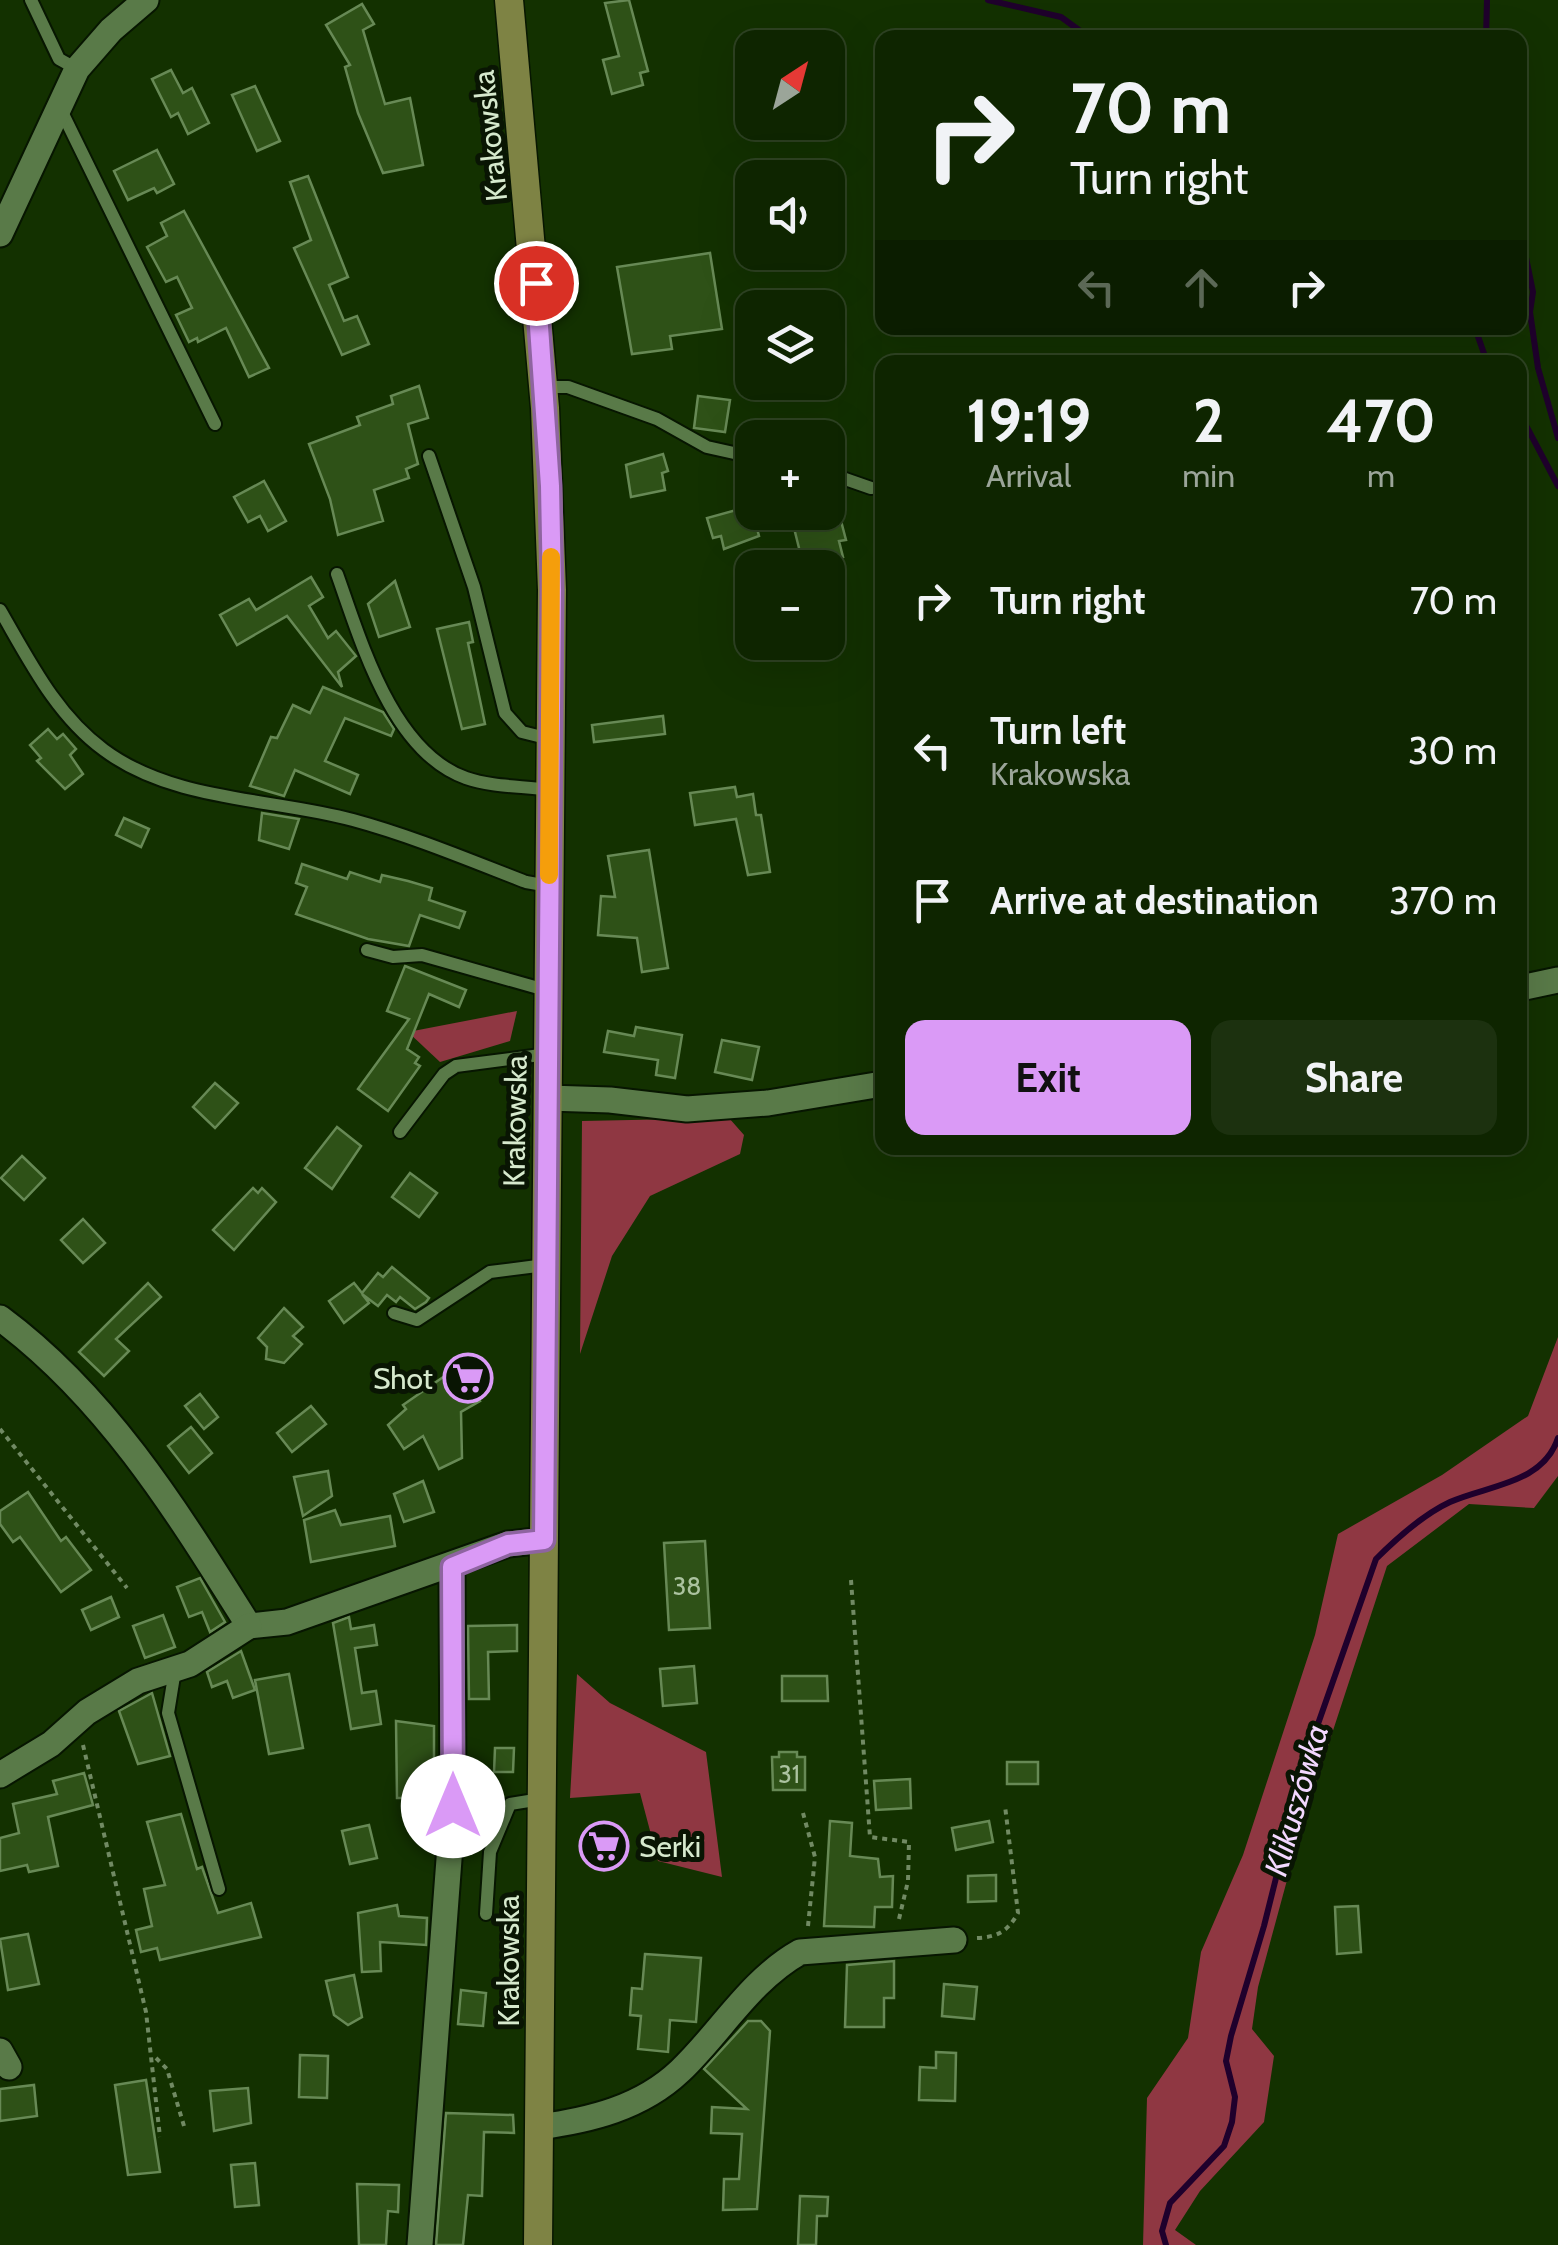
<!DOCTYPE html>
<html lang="en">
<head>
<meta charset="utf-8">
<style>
  body { margin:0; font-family:Cabin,sans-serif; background:#1c310f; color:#f1f3f6; height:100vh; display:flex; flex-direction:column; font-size:38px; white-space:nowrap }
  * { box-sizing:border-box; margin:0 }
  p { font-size:32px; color:#9ba599 }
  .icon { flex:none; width:55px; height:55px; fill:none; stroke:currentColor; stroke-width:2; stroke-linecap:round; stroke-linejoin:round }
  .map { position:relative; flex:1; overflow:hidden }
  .sheet { position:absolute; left:875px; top:355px; width:652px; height:800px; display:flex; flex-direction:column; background:#0e2500; border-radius:20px; box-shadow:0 10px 40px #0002,0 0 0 2px #2e4222 }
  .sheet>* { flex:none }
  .hud { position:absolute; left:875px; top:30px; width:652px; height:305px; border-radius:20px; box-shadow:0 10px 40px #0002,0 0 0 2px #2e4222; background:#0e2500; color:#f1f3f6; overflow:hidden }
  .needle { width:65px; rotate:36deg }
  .tools { position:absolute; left:735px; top:30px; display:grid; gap:20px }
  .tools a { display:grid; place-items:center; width:110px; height:110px; border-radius:20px; background:#0e2500; box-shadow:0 10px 40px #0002,0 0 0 2px #2e4222; font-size:50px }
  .pin { position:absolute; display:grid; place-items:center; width:85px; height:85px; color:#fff; margin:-42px; border:5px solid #fff; border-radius:50%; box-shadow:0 2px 10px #0007 }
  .me { position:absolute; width:110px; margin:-55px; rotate:0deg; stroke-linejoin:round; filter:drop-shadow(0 0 8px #0008) }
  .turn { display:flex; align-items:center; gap:35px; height:210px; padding:0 30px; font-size:45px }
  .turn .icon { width:130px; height:130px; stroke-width:2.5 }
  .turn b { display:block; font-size:70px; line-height:85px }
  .lanes { display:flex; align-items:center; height:95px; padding:0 30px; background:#0003; justify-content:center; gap:50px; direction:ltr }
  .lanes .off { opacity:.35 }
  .eta { display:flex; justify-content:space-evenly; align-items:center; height:170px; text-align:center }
  .eta b { font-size:60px; font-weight:800; line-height:70px }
  .primary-button { display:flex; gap:20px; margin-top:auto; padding:20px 30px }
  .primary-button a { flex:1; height:115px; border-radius:20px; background:#da9af6; color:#111; font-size:40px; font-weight:800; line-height:115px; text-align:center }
  .primary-button a+a { background:#1c310f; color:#f1f3f6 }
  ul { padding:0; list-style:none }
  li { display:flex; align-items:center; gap:30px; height:150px; padding:0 30px }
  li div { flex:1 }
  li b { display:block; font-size:38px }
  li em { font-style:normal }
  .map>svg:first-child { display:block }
  .forest { fill:#8f3742 }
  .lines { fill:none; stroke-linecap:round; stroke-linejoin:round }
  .stream { stroke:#1f002c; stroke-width:6 }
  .building { fill:#2e5117; stroke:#678955; stroke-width:2.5 }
  .service-casing { stroke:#071601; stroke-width:16 }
  .minor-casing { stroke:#071601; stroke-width:29 }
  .secondary-casing { stroke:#071601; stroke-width:31 }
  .path { stroke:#718a63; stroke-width:4; stroke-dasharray:5 5; stroke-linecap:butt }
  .service { stroke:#597a48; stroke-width:12 }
  .minor { stroke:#597a48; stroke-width:25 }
  .secondary { stroke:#7e8344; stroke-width:28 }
  .route-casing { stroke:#8e64a0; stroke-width:25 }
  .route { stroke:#da9af6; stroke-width:18 }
  .slow { stroke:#f59e0b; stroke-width:18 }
  .labels { text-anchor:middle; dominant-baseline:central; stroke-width:10; stroke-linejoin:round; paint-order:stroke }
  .number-label { font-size:25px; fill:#acc3a0 }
  .street-label { font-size:30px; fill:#d6e9cd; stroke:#091503 }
  .poi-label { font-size:30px; fill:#d6e9cd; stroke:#091503; text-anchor:end }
  .water-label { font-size:32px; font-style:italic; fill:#f3d8ff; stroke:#091503 }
</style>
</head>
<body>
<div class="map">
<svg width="1558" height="2245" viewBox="0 0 1558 2245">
  <rect width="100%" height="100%" fill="#133100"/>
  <!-- forest -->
  <g class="forest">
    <path d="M 517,1011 L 510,1041 L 440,1062 L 408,1032 Z"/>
    <path d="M 729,1118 L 744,1135 L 740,1154 L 650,1196 L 612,1256 L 580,1354 L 582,1121 Z"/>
    <path d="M 1558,1337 L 1558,1476 L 1534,1508 L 1469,1504 L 1387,1566 L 1302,1825 L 1258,1987 L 1252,2029 L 1274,2056 L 1264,2122 L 1200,2191 L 1175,2230 L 1196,2245 L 1143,2245 L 1147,2098 L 1188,2038 L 1201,1952 L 1243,1855 L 1315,1635 L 1338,1534 L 1442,1475 L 1528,1416 Z"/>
    <path d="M 577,1674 L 610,1703 L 706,1752 L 722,1877 L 658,1861 L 640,1793 L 570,1798 Z"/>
  </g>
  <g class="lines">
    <!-- stream -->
    <g class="stream">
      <path d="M 988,0 L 1061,17 L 1090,38"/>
      <path d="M 1486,38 L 1487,0"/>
      <path d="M 1520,228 L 1533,292 L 1530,312 L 1538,368 L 1558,438"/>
      <path d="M 1475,328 L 1487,362"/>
      <path d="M 1520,414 L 1558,486"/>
      <path d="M 1166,2245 L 1162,2231 L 1170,2203 L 1224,2146 L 1232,2122 L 1235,2097 L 1226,2061 L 1231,2036 L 1264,1926 L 1306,1758 L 1376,1559 C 1397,1538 1422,1515 1450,1502 C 1488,1485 1543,1484 1558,1438"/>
    </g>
  </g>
  <!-- building -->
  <g class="building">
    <path d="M 629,0 L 648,71 L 640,73 L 643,85 L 612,94 L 603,60 L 619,56 L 605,3 Z"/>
    <path d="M 362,4 L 374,24 L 363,30 L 385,104 L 410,98 L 423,165 L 383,173 L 358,113 L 345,67 L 350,65 L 326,25 Z"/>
    <path d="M 171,70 L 183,93 L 192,88 L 209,123 L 188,134 L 178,113 L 171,117 L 152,79 Z"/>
    <path d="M 255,86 L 280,141 L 257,151 L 232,95 Z"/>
    <path d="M 157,150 L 174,184 L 157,193 L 154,188 L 128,200 L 114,171 Z"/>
    <path d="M 308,176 L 348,277 L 329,285 L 344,321 L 357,316 L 369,344 L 342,355 L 294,248 L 311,240 L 290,182 Z"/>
    <path d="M 184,211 L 269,368 L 249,377 L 226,328 L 198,342 L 197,338 L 189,342 L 176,315 L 192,308 L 177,277 L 166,282 L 147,247 L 167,236 L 161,223 Z"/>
    <path d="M 710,253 L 722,329 L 670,336 L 672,349 L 632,354 L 617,267 Z"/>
    <path d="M 419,386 L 428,418 L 408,424 L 418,464 L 406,469 L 409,478 L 374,490 L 383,521 L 338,535 L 330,499 L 309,444 L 360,425 L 357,417 L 393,404 L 391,396 Z"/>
    <path d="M 698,396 L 730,400 L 725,432 L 694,428 Z"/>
    <path d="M 663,454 L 668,471 L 662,473 L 665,490 L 631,497 L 626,465 Z"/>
    <path d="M 264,481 L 286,521 L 268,531 L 260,516 L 248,522 L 234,497 Z"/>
    <path d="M 751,506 L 759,536 L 724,549 L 721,536 L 713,538 L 707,518 Z"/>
    <path d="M 840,517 L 846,540 L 839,541 L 843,557 L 834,559 L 836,568 L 804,568 L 794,528 Z"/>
    <path d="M 311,577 L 323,597 L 309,606 L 328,638 L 336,631 L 356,656 L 338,672 L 342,687 L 287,616 L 237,645 L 220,615 L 249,599 L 256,610 Z"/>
    <path d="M 395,581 L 410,627 L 379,637 L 368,604 Z"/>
    <path d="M 469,622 L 473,642 L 468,643 L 485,724 L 462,729 L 437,629 Z"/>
    <path d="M 323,687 L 383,712 L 394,729 L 391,736 L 345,718 L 325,761 L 358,775 L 350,794 L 295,770 L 284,796 L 250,786 L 271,737 L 277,738 L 293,705 L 310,713 Z"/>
    <path d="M 663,716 L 665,734 L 594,742 L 592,725 Z"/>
    <path d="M 48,729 L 57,739 L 63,734 L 76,749 L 70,755 L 83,774 L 65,789 L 37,761 L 41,758 L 30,745 Z"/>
    <path d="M 735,787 L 737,797 L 753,794 L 756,815 L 761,815 L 770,872 L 748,875 L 736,819 L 695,825 L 690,793 Z"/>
    <path d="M 262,813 L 299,819 L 289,849 L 259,840 Z"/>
    <path d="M 124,818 L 149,829 L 141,847 L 116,835 Z"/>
    <path d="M 649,850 L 668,968 L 642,972 L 637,938 L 598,935 L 601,896 L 615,897 L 608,856 Z"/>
    <path d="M 302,864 L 347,879 L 350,872 L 380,882 L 382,875 L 408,881 L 432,888 L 429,900 L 465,912 L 459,928 L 420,915 L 409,946 L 368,939 L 296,914 L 307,887 L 296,883 Z"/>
    <path d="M 405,966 L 466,990 L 459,1007 L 429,994 L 407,1049 L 419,1057 L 415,1063 L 420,1066 L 388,1111 L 358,1089 L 409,1019 L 387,1011 Z"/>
    <path d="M 636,1027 L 682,1035 L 675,1078 L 656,1075 L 658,1060 L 604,1052 L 608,1031 L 634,1036 Z"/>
    <path d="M 722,1040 L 759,1047 L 752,1080 L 715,1072 Z"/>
    <path d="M 215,1083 L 238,1103 L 215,1128 L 193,1107 Z"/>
    <path d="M 337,1127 L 361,1146 L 332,1189 L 305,1168 Z"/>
    <path d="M 22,1156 L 45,1178 L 24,1200 L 1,1178 Z"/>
    <path d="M 410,1173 L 437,1193 L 419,1217 L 392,1197 Z"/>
    <path d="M 253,1188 L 258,1193 L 262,1188 L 276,1202 L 234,1250 L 213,1230 Z"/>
    <path d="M 83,1219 L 105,1243 L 83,1263 L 61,1240 Z"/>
    <path d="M 392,1267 L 429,1298 L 426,1302 L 415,1309 L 400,1297 L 396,1302 L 387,1295 L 378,1306 L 362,1294 L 369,1303 L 344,1323 L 329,1301 L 354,1283 L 362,1293 L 378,1273 L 383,1277 Z"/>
    <path d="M 148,1283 L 161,1297 L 116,1339 L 129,1351 L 104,1376 L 79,1352 Z"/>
    <path d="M 284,1308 L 303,1327 L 293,1336 L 302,1344 L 284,1363 L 266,1359 L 267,1347 L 258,1338 Z"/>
    <path d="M 459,1366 L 480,1401 L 461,1412 L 462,1458 L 439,1469 L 423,1436 L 404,1449 L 388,1425 L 406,1409 L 403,1405 Z"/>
    <path d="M 200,1394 L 218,1417 L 204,1429 L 185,1406 Z"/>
    <path d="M 311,1406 L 326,1424 L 292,1452 L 277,1433 Z"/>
    <path d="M 191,1427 L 212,1453 L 189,1473 L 168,1446 Z"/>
    <path d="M 328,1471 L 332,1496 L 303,1516 L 294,1477 Z"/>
    <path d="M 423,1481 L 434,1512 L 404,1522 L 394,1494 Z"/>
    <path d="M 28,1492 L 61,1541 L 66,1537 L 91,1570 L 61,1592 L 20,1537 L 13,1542 L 0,1524 L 0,1511 Z"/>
    <path d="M 335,1510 L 341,1525 L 390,1516 L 395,1546 L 311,1562 L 304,1520 Z"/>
    <path d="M 705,1541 L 710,1628 L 669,1630 L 664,1543 Z"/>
    <path d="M 200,1578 L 225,1622 L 210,1632 L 202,1612 L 189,1617 L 177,1587 Z"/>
    <path d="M 111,1597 L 119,1617 L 91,1630 L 82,1610 Z"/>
    <path d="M 163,1615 L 175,1647 L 145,1658 L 133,1626 Z"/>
    <path d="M 349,1617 L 351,1629 L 374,1625 L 377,1645 L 355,1648 L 362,1693 L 376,1691 L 381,1724 L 351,1729 L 333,1623 Z"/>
    <path d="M 517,1625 L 517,1651 L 488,1652 L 489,1699 L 469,1699 L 468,1626 Z"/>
    <path d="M 241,1651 L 255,1690 L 233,1698 L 227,1681 L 212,1687 L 207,1672 Z"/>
    <path d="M 694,1666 L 697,1703 L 663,1706 L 660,1669 Z"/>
    <path d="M 289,1674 L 303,1748 L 269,1754 L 255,1680 Z"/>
    <path d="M 782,1676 L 827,1676 L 828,1701 L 782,1701 Z"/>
    <path d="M 152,1693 L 170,1756 L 138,1764 L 119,1711 Z"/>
    <path d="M 396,1721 L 434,1726 L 434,1798 L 397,1798 Z"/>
    <path d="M 495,1748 L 514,1748 L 513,1772 L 494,1772 Z"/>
    <path d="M 779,1752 L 797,1752 L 797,1757 L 805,1757 L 805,1790 L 773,1790 L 772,1757 L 779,1757 Z"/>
    <rect x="1007" y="1762" width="31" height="22"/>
    <path d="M 84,1773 L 93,1805 L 48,1817 L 58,1866 L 29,1872 L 27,1865 L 0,1871 L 0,1838 L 19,1833 L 13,1804 L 57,1794 L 53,1781 Z"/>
    <path d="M 910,1779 L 911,1808 L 876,1810 L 874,1781 Z"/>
    <path d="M 181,1814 L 197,1869 L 202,1867 L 218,1913 L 251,1903 L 261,1937 L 160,1960 L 157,1948 L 141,1952 L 136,1930 L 152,1926 L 144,1889 L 165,1885 L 147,1822 Z"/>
    <path d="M 830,1821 L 852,1823 L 850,1856 L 878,1859 L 880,1877 L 893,1876 L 892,1907 L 875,1907 L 874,1927 L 824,1926 Z"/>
    <path d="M 989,1821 L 993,1842 L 956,1850 L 952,1828 Z"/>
    <path d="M 369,1825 L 377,1858 L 350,1864 L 342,1831 Z"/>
    <path d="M 589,1828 L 610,1830 L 608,1856 L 587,1854 Z"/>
    <path d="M 996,1875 L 996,1901 L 968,1902 L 968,1876 Z"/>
    <path d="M 397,1905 L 399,1916 L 427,1918 L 426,1945 L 380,1942 L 381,1971 L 362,1972 L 358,1913 Z"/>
    <path d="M 1358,1906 L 1361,1952 L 1337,1954 L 1335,1907 Z"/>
    <path d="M 28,1934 L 39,1984 L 8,1990 L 0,1939 Z"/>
    <path d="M 645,1954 L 701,1958 L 696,2022 L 670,2020 L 668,2052 L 638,2049 L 641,2016 L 630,2015 L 632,1988 L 642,1989 Z"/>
    <path d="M 894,1961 L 894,1998 L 884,1998 L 884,2027 L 845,2027 L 847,1965 Z"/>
    <path d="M 354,1975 L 362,2017 L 348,2025 L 334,2015 L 326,1981 Z"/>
    <path d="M 944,1984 L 977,1987 L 974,2019 L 942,2016 Z"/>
    <path d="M 461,1990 L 486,1993 L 483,2026 L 458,2024 Z"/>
    <path d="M 748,2021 L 761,2021 L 770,2031 L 757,2209 L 723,2210 L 724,2179 L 739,2179 L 742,2134 L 711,2133 L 712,2107 L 747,2109 L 704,2069 Z"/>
    <path d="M 936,2052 L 956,2053 L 955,2101 L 919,2100 L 920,2067 L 936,2068 Z"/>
    <path d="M 300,2055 L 328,2056 L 327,2098 L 299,2097 Z"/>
    <path d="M 146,2080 L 160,2172 L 128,2175 L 115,2085 Z"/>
    <path d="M 34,2085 L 37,2116 L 0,2121 L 0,2089 Z"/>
    <path d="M 248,2088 L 251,2123 L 214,2131 L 210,2091 Z"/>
    <path d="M 446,2113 L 513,2115 L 514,2133 L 484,2132 L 482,2196 L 468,2195 L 463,2245 L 436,2245 Z"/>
    <path d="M 255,2163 L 259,2205 L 235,2207 L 231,2165 Z"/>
    <path d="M 357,2184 L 399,2185 L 398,2212 L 388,2211 L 386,2245 L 359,2245 Z"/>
    <path d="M 800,2196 L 828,2197 L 827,2216 L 817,2216 L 816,2245 L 798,2245 Z"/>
  </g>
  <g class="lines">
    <!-- service casing -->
    <g class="service-casing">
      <g id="service">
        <path d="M 31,0 L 59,59 L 77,69"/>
        <path d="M 60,108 L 215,424"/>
        <path d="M 543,387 L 568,387 L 657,419 L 707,447 L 752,457"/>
        <path d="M 429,456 L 474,587 L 505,713 L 522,732 L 550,739"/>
        <path d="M 828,473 L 871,488"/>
        <path d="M 337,574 C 361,641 392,752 466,778 C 492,787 522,786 550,790"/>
        <path d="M 0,610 C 29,660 56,715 104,750 C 174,802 272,798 353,820 C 412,836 469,860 526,882 L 549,886"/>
        <path d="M 367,950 L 393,957 L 422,955 L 549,991"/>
        <path d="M 400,1132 L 444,1074 L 456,1066 L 548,1054"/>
        <path d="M 394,1313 L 417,1320 L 490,1272 L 545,1265"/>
        <path d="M 175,1670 L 168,1713 L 219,1889"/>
        <path d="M 486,1914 L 490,1852 L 510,1804 L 541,1799"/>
      </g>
    </g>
    <!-- minor casing -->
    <g class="minor-casing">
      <g id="minor">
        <path d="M 0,234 L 77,69 L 111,30 L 146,0"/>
        <path d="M 1520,988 L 1558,980"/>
        <path d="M 548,1098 L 610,1100 L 687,1109 L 768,1103 L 882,1084"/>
        <path d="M 0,1318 C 108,1398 178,1513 249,1626 L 287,1622 L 508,1544 L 544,1540"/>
        <path d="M 0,1775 L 51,1744 L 87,1712 L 138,1681 L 190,1664 L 249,1626"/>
        <path d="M 0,2051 L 9,2067"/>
        <path d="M 539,2127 C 590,2120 641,2108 680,2071 C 721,2032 750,1980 800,1952 L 954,1940"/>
        <path d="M 420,2245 L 453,1806 L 452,1567"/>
      </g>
    </g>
    <!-- secondary casing -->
    <g class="secondary-casing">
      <path id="secondary" d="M 509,0 L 545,408 L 552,590 L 538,2245"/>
    </g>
    <!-- path -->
    <g class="path">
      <path d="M 0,1429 L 127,1588"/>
      <path d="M 851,1580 L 870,1837 L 909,1842 L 908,1881 L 899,1919"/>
      <path d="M 83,1745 L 146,2012 L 160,2137"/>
      <path d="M 803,1813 L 815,1857 L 808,1926"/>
      <path d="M 977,1938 C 998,1937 1008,1931 1018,1913 L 1005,1806"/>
      <path d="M 156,2058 L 167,2069 L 184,2126"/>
    </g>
    <!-- service -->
    <use href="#service" class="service"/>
    <!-- minor -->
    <use href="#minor" class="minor"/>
    <!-- secondary -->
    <use href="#secondary" class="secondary"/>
  </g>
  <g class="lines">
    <!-- route casing -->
    <g class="route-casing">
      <path id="route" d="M 453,1806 L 452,1567 L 508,1544 L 544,1540 L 552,590 L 550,486 L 536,283"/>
    </g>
    <!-- route -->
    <use href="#route" class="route"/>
    <!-- slow -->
    <path class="slow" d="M 549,875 L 551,557"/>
  </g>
  <!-- icons -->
  <defs>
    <g id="supermarket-ring" transform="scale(2.5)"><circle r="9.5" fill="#091503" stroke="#da9af6" stroke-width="1.5"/><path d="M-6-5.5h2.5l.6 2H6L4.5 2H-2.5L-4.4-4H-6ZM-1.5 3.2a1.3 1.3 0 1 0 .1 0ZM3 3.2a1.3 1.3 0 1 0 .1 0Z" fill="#da9af6"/></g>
  </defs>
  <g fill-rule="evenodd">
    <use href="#supermarket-ring" x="468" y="1378"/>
    <use href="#supermarket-ring" x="604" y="1846"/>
  </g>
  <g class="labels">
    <!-- number labels -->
    <g class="number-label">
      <text x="687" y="1586">38</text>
      <text x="789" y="1774">31</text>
    </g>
    <!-- street labels -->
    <g class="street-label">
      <text transform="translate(490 136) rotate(-96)">Krakowska</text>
      <text transform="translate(515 1121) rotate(-89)">Krakowska</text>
      <text transform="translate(508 1961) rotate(-90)">Krakowska</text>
    </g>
    <!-- poi labels -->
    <g class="poi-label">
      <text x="433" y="1378">Shot</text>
      <text x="639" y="1846" text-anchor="start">Serki</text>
    </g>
    <!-- water labels -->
    <g class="water-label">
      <text transform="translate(1296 1800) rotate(-74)">Klikuszówka</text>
    </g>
  </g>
</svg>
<div class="tools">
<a><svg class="needle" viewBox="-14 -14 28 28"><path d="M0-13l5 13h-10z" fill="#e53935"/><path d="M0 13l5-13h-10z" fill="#9ba599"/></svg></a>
<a><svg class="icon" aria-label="sound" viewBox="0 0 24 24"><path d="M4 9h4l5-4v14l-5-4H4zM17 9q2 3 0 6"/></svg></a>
<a><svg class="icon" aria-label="layers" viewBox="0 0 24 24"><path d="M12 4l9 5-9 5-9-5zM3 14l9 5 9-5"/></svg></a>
<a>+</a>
<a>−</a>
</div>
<div class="pin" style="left:536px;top:283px;background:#d93025"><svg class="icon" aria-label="arrive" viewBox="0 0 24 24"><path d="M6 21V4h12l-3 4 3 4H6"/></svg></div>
<svg class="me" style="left:453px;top:1806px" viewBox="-20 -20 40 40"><circle r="19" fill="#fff"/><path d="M0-13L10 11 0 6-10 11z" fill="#da9af6"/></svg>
<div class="hud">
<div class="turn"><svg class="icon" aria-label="right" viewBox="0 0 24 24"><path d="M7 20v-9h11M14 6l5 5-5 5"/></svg><div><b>70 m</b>Turn right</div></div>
<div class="lanes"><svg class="icon off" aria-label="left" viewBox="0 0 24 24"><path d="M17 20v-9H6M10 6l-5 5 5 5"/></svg><svg class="icon off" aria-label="ahead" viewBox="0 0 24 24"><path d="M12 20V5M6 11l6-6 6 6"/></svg><svg class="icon" aria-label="right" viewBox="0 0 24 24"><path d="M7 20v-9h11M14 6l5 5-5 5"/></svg></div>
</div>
<section class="sheet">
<div class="eta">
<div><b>19:19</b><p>Arrival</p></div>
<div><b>2</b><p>min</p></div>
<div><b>470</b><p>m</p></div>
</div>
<ul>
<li><svg class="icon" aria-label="right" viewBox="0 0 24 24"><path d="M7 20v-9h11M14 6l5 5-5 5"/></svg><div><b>Turn right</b></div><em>70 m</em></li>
<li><svg class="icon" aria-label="left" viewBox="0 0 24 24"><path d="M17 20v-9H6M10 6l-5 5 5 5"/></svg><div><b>Turn left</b><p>Krakowska</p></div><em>30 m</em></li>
<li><svg class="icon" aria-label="arrive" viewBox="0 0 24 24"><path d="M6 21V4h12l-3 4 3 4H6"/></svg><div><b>Arrive at destination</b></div><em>370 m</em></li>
</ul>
<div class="primary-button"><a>Exit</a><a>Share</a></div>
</section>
</div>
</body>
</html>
